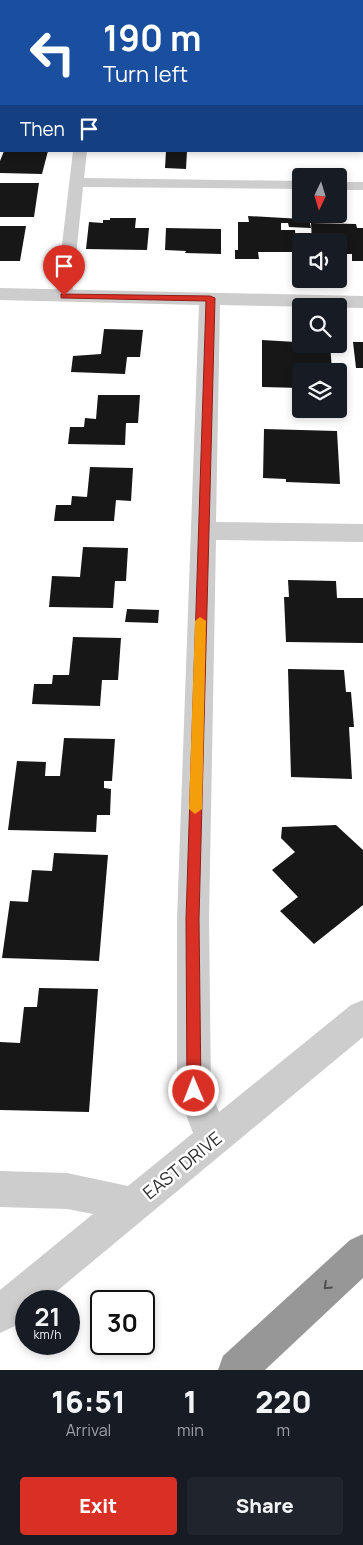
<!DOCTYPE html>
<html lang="en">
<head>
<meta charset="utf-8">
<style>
  body { margin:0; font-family:Manrope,sans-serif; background:#20242c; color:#f1f3f6; height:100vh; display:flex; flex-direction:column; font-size:19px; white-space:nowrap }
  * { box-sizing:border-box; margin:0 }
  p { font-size:16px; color:#9ea1a6 }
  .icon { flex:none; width:28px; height:28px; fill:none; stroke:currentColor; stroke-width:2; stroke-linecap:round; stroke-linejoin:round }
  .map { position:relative; height:1370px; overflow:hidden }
  .panel { display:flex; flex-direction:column; background:#171b24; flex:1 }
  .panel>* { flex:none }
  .guide { position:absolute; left:0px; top:0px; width:364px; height:152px; box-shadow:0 2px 8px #0003; background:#1a4fa0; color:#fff; overflow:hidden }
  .needle { width:32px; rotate:184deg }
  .buttons { position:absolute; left:292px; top:168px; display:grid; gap:10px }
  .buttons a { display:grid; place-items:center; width:55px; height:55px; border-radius:5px; background:#171b24; box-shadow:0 2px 8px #0003; font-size:25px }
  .speed { position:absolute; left:15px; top:1290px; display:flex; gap:10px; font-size:25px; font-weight:700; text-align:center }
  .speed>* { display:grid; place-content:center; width:65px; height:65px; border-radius:50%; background:#171b24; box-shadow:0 2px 8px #0003; line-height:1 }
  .speed small { font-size:12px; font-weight:400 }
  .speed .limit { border:2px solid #111; border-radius:8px; background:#fff; color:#111 }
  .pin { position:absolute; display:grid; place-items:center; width:42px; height:42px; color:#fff; margin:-51px -21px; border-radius:50% 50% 50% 0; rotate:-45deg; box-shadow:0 0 5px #0007 }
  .pin .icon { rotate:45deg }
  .me { position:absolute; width:55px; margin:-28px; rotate:359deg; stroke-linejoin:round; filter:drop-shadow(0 0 4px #0008) }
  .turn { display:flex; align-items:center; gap:18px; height:105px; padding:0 20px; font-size:22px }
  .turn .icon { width:65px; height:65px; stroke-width:2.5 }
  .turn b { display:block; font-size:35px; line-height:42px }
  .then { display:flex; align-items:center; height:48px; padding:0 20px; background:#0003; gap:10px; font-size:19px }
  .eta { display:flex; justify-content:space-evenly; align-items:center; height:85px; text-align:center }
  .eta b { font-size:30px; font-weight:800; line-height:35px }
  .cta { display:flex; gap:10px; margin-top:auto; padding:10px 20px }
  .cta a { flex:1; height:58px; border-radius:5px; background:#d93025; color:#fff; font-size:20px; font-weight:800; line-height:58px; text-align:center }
  .cta a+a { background:#20242c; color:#f1f3f6 }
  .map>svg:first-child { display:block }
  .building { fill:#171717 }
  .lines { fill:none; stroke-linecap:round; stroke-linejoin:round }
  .lane { fill:#cdcdcd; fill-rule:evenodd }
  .street { fill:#cdcdcd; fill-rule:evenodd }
  .highway { fill:#979797; fill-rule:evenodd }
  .oneway { stroke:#4f4f4f }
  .route { fill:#d93025; stroke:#8d1f18 }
  .slow { fill:#f59e0b }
  .labels { text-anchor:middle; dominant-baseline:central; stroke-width:5; stroke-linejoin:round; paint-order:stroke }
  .near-street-label { font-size:18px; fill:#303030; stroke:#fff }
</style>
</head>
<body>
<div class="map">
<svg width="363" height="1370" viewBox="0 0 363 1370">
  <rect width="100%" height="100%" fill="#fff"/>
  <!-- building -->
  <g class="building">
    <path d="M 4,151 L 48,151 L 42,174 L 0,173 L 0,161 Z"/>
    <path d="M 166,151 L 187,151 L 186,169 L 165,168 Z"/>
    <path d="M 0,183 L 39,183 L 34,217 L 0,217 Z"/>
    <path d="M 248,216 L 302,219 L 303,223 L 310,223 L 311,228 L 289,227 L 288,223 L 281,223 L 281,230 L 295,230 L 297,252 L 258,252 L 259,259 L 235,259 L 235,250 L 238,250 L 238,222 L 249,222 Z"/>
    <path d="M 110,218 L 136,218 L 135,228 L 149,228 L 147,250 L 86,249 L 89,222 L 103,223 L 103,220 L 110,220 Z"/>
    <path d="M 311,223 L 356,224 L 357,228 L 363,228 L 363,261 L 352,261 L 352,254 L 339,254 L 339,241 L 312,241 Z"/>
    <path d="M 0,226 L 26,226 L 20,261 L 0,261 Z"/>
    <path d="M 166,228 L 221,229 L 221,254 L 185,253 L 186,251 L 165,250 Z"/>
    <path d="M 104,329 L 143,330 L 140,357 L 127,357 L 125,374 L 71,372 L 73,356 L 101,354 Z"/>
    <path d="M 262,340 L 330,344 L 332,370 L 301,371 L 301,388 L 262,387 Z"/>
    <path d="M 353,342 L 363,342 L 363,368 L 356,368 Z"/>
    <path d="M 98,395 L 140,395 L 138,423 L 126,423 L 125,445 L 68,444 L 70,427 L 84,427 L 85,418 L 96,419 Z"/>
    <path d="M 264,429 L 337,431 L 340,484 L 286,482 L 286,479 L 263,478 Z"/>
    <path d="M 90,467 L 133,468 L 131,501 L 116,500 L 114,521 L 54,521 L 56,505 L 71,505 L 72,496 L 87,497 Z"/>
    <path d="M 83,547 L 128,548 L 126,581 L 115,581 L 113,608 L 49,607 L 52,576 L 80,577 Z"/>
    <path d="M 288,580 L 336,581 L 337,598 L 363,598 L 363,643 L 286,642 L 284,597 L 289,597 Z"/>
    <path d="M 127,609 L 159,610 L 158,623 L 125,622 Z"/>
    <path d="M 73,637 L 121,638 L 118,680 L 102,680 L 100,706 L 32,704 L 34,684 L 52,684 L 53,675 L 69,675 Z"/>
    <path d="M 288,669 L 344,670 L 346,692 L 351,692 L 354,727 L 349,727 L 352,779 L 291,777 Z"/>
    <path d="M 64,738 L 115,739 L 112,781 L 104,781 L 104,788 L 111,789 L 110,815 L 97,815 L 96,832 L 8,830 L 17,761 L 46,762 L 45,776 L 60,776 Z"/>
    <path d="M 336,825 L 363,850 L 363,905 L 314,944 L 280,911 L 298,897 L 272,870 L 295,852 L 281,838 L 282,827 Z"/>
    <path d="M 54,853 L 108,855 L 99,961 L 2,958 L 10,901 L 28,902 L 32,870 L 52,871 Z"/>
    <path d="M 39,988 L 98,989 L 89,1112 L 0,1110 L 0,1042 L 20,1043 L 24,1007 L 37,1007 Z"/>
  </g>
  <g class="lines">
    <!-- lane -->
    <g class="lane">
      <rect x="362" y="1" width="1" height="8"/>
      <path d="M 73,151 L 87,151 L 84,178 L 301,181 L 301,189 L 83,187 L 72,296 L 64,301 L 56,296 Z"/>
      <rect x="339" y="182" width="24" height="8"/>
    </g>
    <!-- street -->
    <g class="street">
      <rect x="0" y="78" width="1" height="10"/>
      <rect x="362" y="82" width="1" height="10"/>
      <path d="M 0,288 L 363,296 L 363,308 L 220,305 L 216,522 L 363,524 L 363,542 L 216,540 L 209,919 L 211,1091 L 219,1112 L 351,1005 L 363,1000 L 363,1037 L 45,1301 L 26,1301 L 26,1317 L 13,1327 L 0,1333 L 0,1290 L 93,1214 L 67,1209 L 0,1207 L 0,1171 L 67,1173 L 128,1186 L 193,1133 L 177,1091 L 177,919 L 199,305 L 0,300 Z"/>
    </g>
    <!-- highway -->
    <path class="highway" d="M 363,1234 L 363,1278 L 265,1370 L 218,1370 L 223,1356 L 350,1240 Z"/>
  </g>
  <!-- one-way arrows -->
  <defs><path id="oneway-chevron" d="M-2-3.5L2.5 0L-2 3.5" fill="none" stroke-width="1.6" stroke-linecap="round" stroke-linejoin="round" transform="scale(1.25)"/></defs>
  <use class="oneway" href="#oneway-chevron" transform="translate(327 1286) rotate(137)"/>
  <!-- route -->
  <path class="route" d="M 61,294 L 210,296 L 215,298 L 199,919 L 201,1091 L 199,1096 L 194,1098 L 189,1096 L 187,1091 L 186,919 L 206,301 L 64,298 L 61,298 Z"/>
  <!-- slow -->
  <path class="slow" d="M 200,617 L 206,621 L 202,809 L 195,814 L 189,809 L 195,621 Z"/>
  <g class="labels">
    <!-- near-street labels -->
    <g class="near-street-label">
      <text transform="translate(182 1165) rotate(-39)">EAST DRIVE</text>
    </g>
  </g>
</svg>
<div class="buttons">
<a><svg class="needle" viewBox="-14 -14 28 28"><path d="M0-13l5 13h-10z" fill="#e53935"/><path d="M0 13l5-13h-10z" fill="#9ea1a6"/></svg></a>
<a><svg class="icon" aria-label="sound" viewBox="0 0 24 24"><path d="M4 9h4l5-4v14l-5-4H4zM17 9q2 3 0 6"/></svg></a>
<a><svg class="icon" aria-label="search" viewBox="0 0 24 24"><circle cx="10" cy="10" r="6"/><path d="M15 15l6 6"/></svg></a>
<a><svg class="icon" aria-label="layers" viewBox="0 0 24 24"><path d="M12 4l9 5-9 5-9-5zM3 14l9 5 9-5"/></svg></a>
</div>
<div class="speed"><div>21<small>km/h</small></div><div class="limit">30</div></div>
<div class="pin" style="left:64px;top:296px;background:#d93025"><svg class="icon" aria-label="arrive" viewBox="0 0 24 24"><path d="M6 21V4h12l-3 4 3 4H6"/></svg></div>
<svg class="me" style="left:194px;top:1091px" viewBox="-20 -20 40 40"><circle r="17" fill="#d93025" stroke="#fff" stroke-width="3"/><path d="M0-11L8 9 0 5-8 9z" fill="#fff"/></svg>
<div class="guide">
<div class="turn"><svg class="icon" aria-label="left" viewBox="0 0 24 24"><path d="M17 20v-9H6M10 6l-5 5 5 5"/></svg><div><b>190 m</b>Turn left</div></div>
<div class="then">Then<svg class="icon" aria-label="arrive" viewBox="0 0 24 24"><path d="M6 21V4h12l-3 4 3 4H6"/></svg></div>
</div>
</div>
<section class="panel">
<div class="eta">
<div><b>16:51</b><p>Arrival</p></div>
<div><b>1</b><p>min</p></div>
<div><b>220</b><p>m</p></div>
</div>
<div class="cta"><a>Exit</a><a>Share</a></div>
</section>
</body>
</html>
